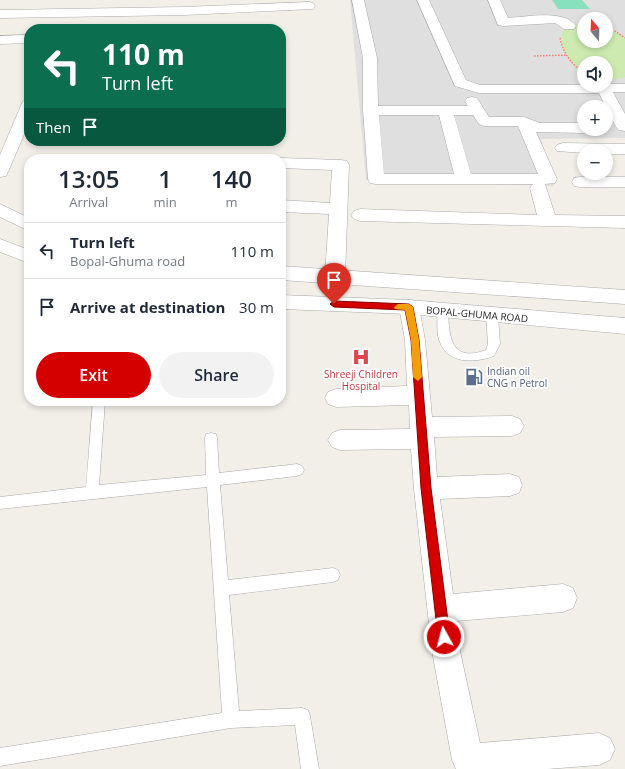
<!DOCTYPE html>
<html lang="en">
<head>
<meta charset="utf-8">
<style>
  body { margin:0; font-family:"Open Sans",sans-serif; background:#f2f2f3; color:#1f2937; height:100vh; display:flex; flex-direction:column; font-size:15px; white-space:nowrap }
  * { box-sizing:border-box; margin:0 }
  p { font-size:13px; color:#747a83 }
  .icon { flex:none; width:22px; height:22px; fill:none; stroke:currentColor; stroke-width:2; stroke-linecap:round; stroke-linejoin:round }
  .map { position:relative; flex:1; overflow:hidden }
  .sheet { position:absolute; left:24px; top:154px; width:262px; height:252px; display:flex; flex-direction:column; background:#fff; border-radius:16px; box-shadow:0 2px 6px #0003 }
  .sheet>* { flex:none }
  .guide { position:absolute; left:24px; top:24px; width:262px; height:122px; border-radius:16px; box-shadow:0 2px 6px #0003; background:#0b6e4f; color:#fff; overflow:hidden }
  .needle { width:26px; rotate:341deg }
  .fabs { position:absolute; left:577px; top:12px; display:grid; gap:8px }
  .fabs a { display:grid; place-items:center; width:36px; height:36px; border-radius:50%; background:#fff; box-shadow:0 2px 6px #0003; font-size:20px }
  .pin { position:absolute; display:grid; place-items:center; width:34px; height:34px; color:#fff; margin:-41px -17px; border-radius:50% 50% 50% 0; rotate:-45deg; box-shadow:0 0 4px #0007 }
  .pin .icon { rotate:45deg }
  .me { position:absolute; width:44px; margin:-22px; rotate:353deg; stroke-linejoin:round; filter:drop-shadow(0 0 3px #0008) }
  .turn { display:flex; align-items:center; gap:14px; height:84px; padding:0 12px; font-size:18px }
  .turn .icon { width:52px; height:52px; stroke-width:2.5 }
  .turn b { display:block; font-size:28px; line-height:34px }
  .then { display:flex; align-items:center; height:38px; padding:0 12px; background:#0003; gap:8px; font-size:15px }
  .eta { display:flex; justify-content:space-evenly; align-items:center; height:68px; text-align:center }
  .eta b { font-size:24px; font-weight:600; line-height:28px }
  .primary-button { display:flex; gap:8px; margin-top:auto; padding:8px 12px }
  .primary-button a { flex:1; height:46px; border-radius:24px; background:#d40000; color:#fff; font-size:16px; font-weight:600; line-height:46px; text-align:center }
  .primary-button a+a { background:#f2f2f3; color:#1f2937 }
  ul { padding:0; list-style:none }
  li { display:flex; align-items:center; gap:12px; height:56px; padding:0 12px; border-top:1px solid #e0e1e3 }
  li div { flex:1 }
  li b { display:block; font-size:15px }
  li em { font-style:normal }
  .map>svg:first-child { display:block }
  .residential { fill:#e0dfdf; fill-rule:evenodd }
  .grass { fill:#cdebb0 }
  .pitch { fill:#88e0be }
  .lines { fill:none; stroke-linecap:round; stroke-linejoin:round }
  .service-casing { stroke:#a9a9a9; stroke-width:1 }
  .minor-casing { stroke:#a9a9a9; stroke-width:1 }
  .tertiary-casing { stroke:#a9a9a9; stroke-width:1 }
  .path { stroke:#fa8072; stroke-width:1.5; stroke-dasharray:1.5 1.5; stroke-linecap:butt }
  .service { fill:#fff; fill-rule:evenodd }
  .minor { fill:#fff; fill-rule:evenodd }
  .tertiary { fill:#fff; fill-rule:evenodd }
  .route { fill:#d40000; stroke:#8a0000 }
  .slow { fill:#f59e0b }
  .labels { text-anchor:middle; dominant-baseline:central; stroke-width:3.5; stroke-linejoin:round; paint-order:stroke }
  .street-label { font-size:10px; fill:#222; stroke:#fff }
  .service-label { font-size:10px; fill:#4e5e75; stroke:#fff; text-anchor:start }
  .health-label { font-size:10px; fill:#be3a42; stroke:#fff }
</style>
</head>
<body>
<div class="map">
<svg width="625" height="769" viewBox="0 0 625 769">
  <rect width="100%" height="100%" fill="#f2efe9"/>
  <!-- residential -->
  <path class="residential" d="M 350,0 L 625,0 L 625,138 L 541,139 L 554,186 L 366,180 ZM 584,19 L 606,19 L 606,41 L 584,41 ZM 584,63 L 606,63 L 606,85 L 584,85 ZM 584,107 L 606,107 L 606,129 L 584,129 Z"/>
  <!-- grass -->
  <path class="grass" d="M 584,24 L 584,41 L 606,41 L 606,28 L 625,38 L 625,77 L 618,79 L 606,79 L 606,63 L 584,63 L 584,73 C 573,67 552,39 566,28 C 570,25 578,25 584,24 Z"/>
  <!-- pitch -->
  <path class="pitch" d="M 552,0 L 582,0 L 590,9 L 558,9 Z"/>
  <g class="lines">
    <!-- service casing -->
    <g class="service-casing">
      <g id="service">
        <path d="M 443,307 L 447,308 L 448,311 C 449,337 451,363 486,350 L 488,344 L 486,315 L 488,312 L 492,311 L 496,312 L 498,315 L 500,344 L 494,356 C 472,364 444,364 438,336 C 437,328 437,319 438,311 L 439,308 Z"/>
        <path d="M 93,401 L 105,401 L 99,485 L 206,475 L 205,438 L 206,434 L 211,433 L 216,434 L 217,438 L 219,473 L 297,464 L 302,466 L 304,470 L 302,474 L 297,476 L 220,485 L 228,580 L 333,568 L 338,570 L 340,575 L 338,580 L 333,582 L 229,595 L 239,711 L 302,708 L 308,710 L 310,716 L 319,769 L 301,769 L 295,725 L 231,728 L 0,766 L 0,748 L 222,713 L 207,487 L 0,509 L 0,497 L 86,487 Z"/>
      </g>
    </g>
    <!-- minor casing -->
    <g class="minor-casing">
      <g id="minor">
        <path d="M 352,0 L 364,0 L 377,58 L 378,106 L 468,106 L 465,101 L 467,98 L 472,97 L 477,98 L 489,117 L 524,117 L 540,123 L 584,123 L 584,129 L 591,129 L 590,131 L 584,133 L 536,132 L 557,179 L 555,183 L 545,184 L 555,215 L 625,216 L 625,228 L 360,221 L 354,219 L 351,215 L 354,211 L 360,209 L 537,215 L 530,188 L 533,184 L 376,184 L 370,183 L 368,179 L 363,110 L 363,58 ZM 379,115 L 439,115 L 454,174 L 384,174 ZM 454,115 L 473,115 L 479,124 L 484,126 L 518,126 L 538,174 L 471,174 Z"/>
        <path d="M 417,0 L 429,0 L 466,80 L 480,85 L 606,85 L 606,84 L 625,84 L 625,92 L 613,92 L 625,114 L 625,131 L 619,130 L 616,127 L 599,93 L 479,93 L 455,86 Z"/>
        <path d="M 488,0 L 500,0 L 508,18 C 526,17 564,9 576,26 L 574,29 L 564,29 L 555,23 L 503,26 L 498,25 Z"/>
        <path d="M 309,2 L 313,3 L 315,6 L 313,9 L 184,15 L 0,18 L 0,10 L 184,7 Z"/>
        <path d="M 29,35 L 29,43 L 0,44 L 0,36 Z"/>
        <path d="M 29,99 L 29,123 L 8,172 L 6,176 L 0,177 L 0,155 L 22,103 L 24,100 Z"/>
        <path d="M 563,143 L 625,144 L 625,154 L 606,154 L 606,151 L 584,151 L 584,153 L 557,151 L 555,148 L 557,145 Z"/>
        <path d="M 281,158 L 341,160 L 347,161 L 349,165 L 345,276 L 342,281 L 335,283 L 328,281 L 325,276 L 329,214 L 281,212 L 281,200 L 330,203 L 332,170 L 281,168 L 281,159 L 277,159 Z"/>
        <path d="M 580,177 L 625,177 L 625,187 L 580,187 L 574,186 L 572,182 L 574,178 Z"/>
        <path d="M 409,300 L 416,302 L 419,307 L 425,340 L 432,417 L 512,416 L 520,419 L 524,426 L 520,433 L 512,436 L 434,437 L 437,477 L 510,474 L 519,477 L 522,485 L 519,493 L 510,496 L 440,499 L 453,594 L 563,584 L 573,588 L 577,598 L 573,608 L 563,612 L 456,621 L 460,651 L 480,743 L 599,733 L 610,738 L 615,749 L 610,760 L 599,765 L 547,769 L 456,769 L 452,760 L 432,651 L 414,489 L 411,449 L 340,450 L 332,447 L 328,440 L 332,433 L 340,430 L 410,429 L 409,405 L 336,407 L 328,404 L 325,398 L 328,392 L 336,389 L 407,386 L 405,340 L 399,307 L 402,302 Z"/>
      </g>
    </g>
    <!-- tertiary casing -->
    <g class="tertiary-casing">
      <g id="tertiary">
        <path d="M 0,204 L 29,218 L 29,231 L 0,217 Z"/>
        <path d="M 0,239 L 29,250 L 29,263 L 0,252 Z"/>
        <path d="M 281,266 L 625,290 L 625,304 L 281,280 Z"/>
        <path d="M 281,295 L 409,300 L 625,318 L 625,334 L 409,314 L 281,309 Z"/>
      </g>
    </g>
    <!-- path -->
    <g class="path">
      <path d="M 606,28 L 615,31 L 625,38"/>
      <path d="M 560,38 C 563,53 572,65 584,73"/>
      <path d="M 534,56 L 567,55"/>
    </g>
    <!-- service -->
    <use href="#service" class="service"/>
    <!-- minor -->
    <use href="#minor" class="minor"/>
    <!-- tertiary -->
    <use href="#tertiary" class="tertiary"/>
  </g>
  <!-- route -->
  <path class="route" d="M 334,301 L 409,304 L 413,307 L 419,340 L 431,488 L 450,637 L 448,641 L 444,643 L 440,641 L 438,637 L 421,488 L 411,340 L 405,310 L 334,307 L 330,304 Z"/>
  <!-- slow -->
  <path class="slow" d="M 398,304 L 409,304 L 413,307 L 419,340 L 422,377 L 418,381 L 413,377 L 411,340 L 405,310 L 395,309 L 394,307 Z"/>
  <!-- icons -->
  <defs>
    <g id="hospital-bare" transform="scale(1.38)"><path d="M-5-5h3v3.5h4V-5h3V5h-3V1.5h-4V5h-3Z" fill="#e0444e" stroke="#fff" stroke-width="2.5" paint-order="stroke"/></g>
    <g id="fuel-bare" transform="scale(1.38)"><path d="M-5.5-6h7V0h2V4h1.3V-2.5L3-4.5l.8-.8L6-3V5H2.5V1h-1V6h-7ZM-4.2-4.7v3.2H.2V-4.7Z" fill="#5c6f8a" stroke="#fff" stroke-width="2.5" paint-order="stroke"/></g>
  </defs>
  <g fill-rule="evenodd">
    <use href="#hospital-bare" x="361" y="357"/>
    <use href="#fuel-bare" x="474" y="377"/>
  </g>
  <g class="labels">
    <!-- street labels -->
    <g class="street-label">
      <text transform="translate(477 314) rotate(5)">BOPAL-GHUMA ROAD</text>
    </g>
    <!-- service labels -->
    <g class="service-label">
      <text x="487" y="371">Indian oil<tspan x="487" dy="12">CNG n Petrol</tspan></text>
    </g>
    <!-- health labels -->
    <g class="health-label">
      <text x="361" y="374">Shreeji Children<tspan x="361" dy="12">Hospital</tspan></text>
    </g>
  </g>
</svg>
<div class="fabs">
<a><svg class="needle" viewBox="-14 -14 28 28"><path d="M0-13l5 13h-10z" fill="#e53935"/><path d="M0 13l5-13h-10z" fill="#747a83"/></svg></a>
<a><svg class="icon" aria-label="sound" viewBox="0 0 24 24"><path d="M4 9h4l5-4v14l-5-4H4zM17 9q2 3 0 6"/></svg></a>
<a>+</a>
<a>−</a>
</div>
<div class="pin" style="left:334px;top:304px;background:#d93025"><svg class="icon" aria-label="arrive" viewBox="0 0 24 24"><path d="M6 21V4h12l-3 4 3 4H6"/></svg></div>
<svg class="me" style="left:444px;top:637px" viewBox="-20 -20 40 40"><circle r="17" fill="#d40000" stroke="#fff" stroke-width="3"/><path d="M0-11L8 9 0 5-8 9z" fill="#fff"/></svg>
<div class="guide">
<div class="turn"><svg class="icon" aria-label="left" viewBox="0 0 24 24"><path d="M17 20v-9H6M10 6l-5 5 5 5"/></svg><div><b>110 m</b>Turn left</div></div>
<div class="then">Then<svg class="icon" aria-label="arrive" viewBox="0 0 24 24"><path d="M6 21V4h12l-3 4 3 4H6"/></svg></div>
</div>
<section class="sheet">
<div class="eta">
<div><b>13:05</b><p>Arrival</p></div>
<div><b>1</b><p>min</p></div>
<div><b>140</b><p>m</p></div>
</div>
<ul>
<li><svg class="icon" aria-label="left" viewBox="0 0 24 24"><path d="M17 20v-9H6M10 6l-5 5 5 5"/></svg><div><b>Turn left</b><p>Bopal-Ghuma road</p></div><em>110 m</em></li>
<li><svg class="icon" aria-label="arrive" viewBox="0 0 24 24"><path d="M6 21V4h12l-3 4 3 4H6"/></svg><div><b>Arrive at destination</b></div><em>30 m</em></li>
</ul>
<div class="primary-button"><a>Exit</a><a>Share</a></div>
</section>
</div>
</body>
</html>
